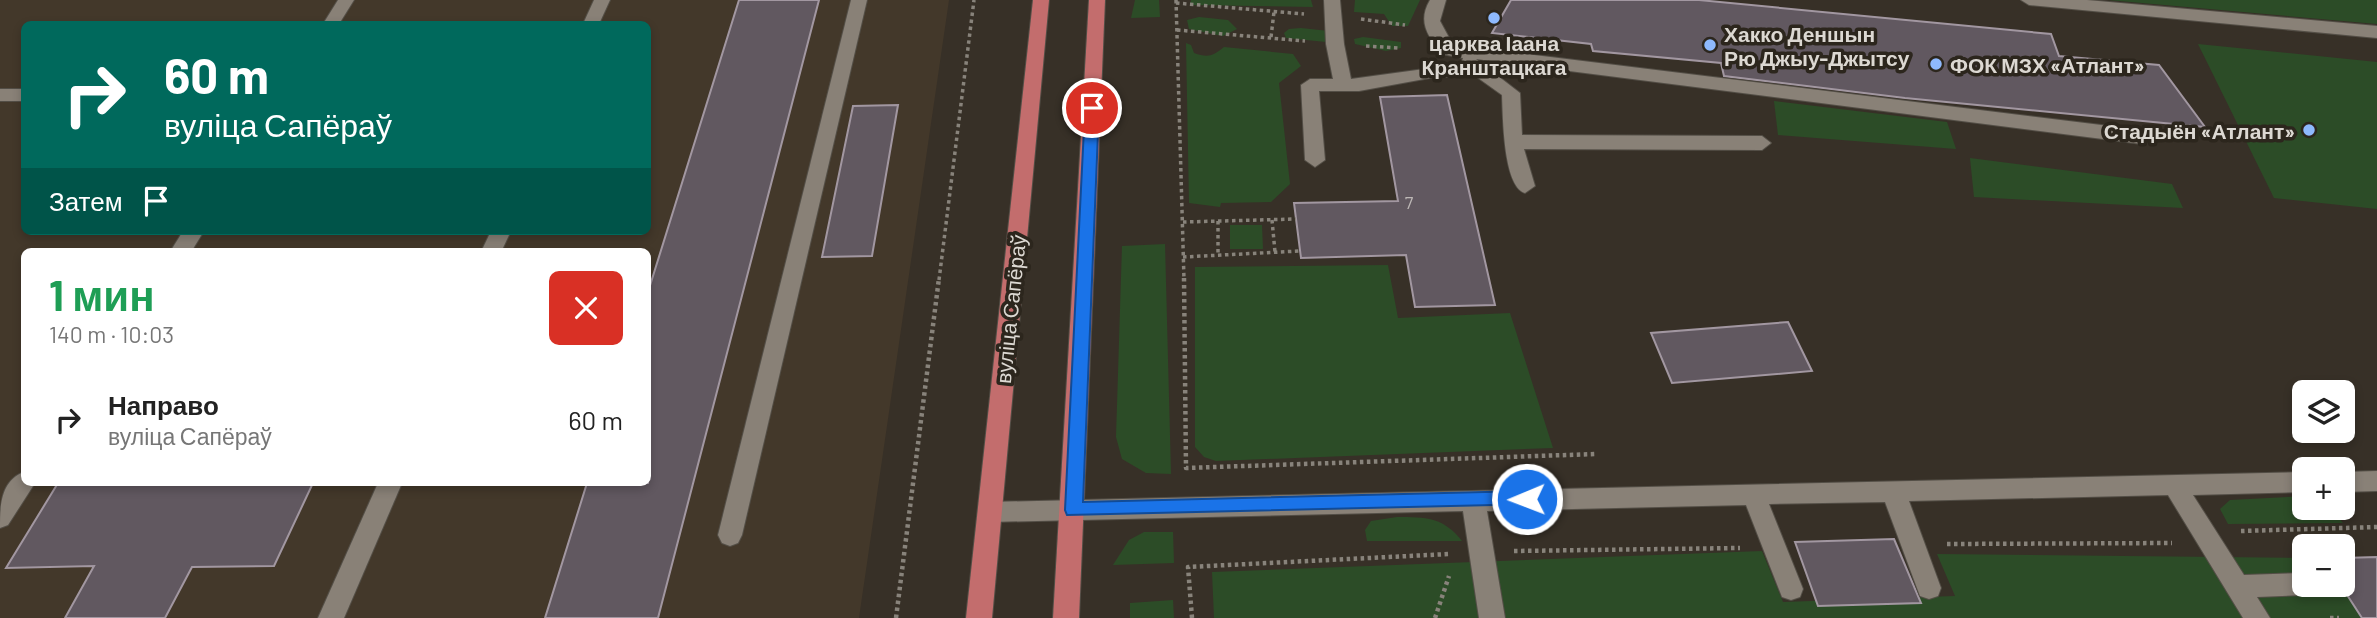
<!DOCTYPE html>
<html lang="ru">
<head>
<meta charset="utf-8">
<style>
  body { margin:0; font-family:Barlow,sans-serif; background:#f2f2f2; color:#222; height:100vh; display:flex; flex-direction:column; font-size:26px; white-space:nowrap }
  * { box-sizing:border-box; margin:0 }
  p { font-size:23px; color:#767676 }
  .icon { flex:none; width:38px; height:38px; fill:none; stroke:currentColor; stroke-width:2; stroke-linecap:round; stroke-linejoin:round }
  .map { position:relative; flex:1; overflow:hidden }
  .sheet { position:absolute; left:21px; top:248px; width:630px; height:238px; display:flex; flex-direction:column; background:#fff; border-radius:10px; box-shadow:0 4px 10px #0003 }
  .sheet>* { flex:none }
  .guide { position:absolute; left:21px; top:21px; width:630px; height:214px; border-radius:10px; box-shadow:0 4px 10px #0003; background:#00695c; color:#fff; overflow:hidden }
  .buttons { position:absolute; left:2292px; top:380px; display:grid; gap:14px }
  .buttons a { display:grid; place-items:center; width:63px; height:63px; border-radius:10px; background:#fff; box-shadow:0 4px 10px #0003; font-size:35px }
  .pin { position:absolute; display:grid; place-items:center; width:60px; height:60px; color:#fff; margin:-30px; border:4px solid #fff; border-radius:50%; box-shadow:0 2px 7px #0007 }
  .me { position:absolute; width:77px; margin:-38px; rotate:269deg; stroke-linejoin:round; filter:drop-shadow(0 0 5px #0008) }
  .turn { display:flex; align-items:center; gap:24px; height:147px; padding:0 28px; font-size:32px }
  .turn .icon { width:91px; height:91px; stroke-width:2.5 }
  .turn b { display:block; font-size:49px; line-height:60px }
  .then { display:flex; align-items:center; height:66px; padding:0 28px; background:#0003; gap:14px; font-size:26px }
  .round { display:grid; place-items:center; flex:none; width:74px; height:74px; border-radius:10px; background:#f2f2f2 }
  .headline { display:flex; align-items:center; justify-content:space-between; height:119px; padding:0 28px }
  h1 { font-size:42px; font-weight:700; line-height:52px; color:#1e9e55 }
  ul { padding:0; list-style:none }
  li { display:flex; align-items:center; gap:21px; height:105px; padding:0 28px }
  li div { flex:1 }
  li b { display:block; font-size:26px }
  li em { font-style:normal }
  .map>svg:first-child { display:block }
  .built { fill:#43382a; fill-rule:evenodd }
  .green { fill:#2c4c27 }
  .building { fill:#615860; stroke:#a297a1; stroke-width:2 }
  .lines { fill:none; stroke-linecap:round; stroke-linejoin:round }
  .minor-casing { stroke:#534e46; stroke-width:2 }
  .major-casing { stroke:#534e46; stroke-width:2 }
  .path-far1 { stroke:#88837b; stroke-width:3.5; stroke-dasharray:3.5 3.5; stroke-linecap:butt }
  .path { stroke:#88837b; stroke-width:4.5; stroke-dasharray:3.5 3.5; stroke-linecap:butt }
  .minor { fill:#898177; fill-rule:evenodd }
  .major { fill:#c36d6d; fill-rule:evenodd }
  .route { fill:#1a73e8; stroke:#114b97; stroke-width:2 }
  .poi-dot { fill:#8eb9fd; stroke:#2c261d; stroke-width:2.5 }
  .labels { text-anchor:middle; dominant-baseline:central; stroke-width:7; stroke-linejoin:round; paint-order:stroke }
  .number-label { font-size:18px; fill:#bdb8b6 }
  .poi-label { font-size:21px; font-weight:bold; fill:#dcd8d2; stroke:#2c261d; text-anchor:start }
  .street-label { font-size:21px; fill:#dcd8d2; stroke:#2c261d }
</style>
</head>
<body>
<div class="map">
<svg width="2377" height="618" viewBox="0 0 2377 618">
  <rect width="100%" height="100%" fill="#373027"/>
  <!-- built -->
  <path class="built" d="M 0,0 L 949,0 L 859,618 L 0,618 ZM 24,24 L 648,24 L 648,231 L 24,231 ZM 24,252 L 648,252 L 648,483 L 24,483 Z"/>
  <!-- green -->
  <g class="green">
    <path d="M 1135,0 L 1159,0 L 1160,17 L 1131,18 Z"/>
    <path d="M 1191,0 L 1311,0 L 1313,7 L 1190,5 Z"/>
    <path d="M 1355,0 L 1420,0 L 1408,26 L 1392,26 L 1384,14 L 1354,12 Z"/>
    <path d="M 2108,0 L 2377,0 L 2377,24 Z"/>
    <path d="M 1199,17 L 1228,20 L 1237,29 L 1223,36 L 1189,29 L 1187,20 Z"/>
    <path d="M 1301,28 L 1329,31 L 1336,43 L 1286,38 L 1284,33 L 1289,29 Z"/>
    <path d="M 1363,37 L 1401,42 L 1401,48 L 1386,51 L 1355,44 L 1354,39 Z"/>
    <path d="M 1186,43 L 1191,45 L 1194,53 C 1208,58 1213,56 1224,47 L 1293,54 L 1301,66 L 1279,83 L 1290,184 L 1271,202 L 1221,203 L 1220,207 L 1189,203 Z"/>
    <path d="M 2198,44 L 2377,62 L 2377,209 L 2274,198 Z"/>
    <path d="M 1774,101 L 1947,122 L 1956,149 L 1778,135 Z"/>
    <path d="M 1970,158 L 2172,184 L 2183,208 L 1974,197 Z"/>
    <path d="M 1230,225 L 1262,225 L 1263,249 L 1230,249 Z"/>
    <path d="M 1165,244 L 1171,474 L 1146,473 L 1122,459 L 1116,437 L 1122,246 Z"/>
    <path d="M 1388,265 L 1398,318 L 1510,313 L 1553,448 L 1216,461 L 1204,457 L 1195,447 L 1195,267 Z"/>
    <path d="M 2305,496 L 2305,508 L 2331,508 L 2343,523 L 2228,524 L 2220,509 L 2230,500 Z"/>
    <path d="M 1397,517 C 1426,517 1443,517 1462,541 L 1367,541 L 1365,530 L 1371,521 Z"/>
    <path d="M 1144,532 L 1173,532 L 1174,563 L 1113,565 L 1129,540 Z"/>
    <path d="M 1762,551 L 1783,602 L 1955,596 L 1937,554 L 2305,558 L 2305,584 L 2343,584 L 2343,557 L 2377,557 L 2377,618 L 1214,618 L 1212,572 Z"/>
    <path d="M 1173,600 L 1174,618 L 1130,618 L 1130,603 Z"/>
  </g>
  <!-- building -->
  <g class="building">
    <path d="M 739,0 L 819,0 L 658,618 L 545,618 L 587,483 L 648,483 L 648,292 Z"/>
    <path d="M 1511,0 L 1699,0 L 2051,34 L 2059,56 L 2159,65 L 2205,127 L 1905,98 L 1724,76 L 1721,63 L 1593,51 L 1591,44 L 1492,33 Z"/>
    <path d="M 1447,95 L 1495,305 L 1415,307 L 1406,255 L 1301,258 L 1294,203 L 1398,201 L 1380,97 Z"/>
    <path d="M 898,105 L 872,256 L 822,257 L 853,106 Z"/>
    <path d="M 1788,322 L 1812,371 L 1672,383 L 1651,333 Z"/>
    <path d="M 58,483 L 313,483 L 274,566 L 192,567 L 165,618 L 65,618 L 94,566 L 6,568 Z"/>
    <path d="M 1894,539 L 1921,603 L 1818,606 L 1795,542 Z"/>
    <path d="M 2377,557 L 2377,618 L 2362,618 L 2340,584 L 2343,584 L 2343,558 Z"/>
  </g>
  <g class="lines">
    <!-- minor casing -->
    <g class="minor-casing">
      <g id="minor">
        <path d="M 338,0 L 354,0 L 339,24 L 323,24 Z"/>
        <path d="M 594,0 L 610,0 L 599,24 L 583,24 Z"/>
        <path d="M 851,0 L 867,0 L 742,535 L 738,543 L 730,546 L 722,543 L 718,535 Z"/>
        <path d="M 1324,0 L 1340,0 L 1344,44 L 1351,79 L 1461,64 L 1463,58 L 1442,54 C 1428,36 1417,22 1430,0 L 1446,0 L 1440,21 L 1453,45 L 2142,130 L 2151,137 L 2142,144 L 1476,59 L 1520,93 L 1522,135 L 1762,136 L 1771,143 L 1762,150 L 1524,149 L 1535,186 L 1525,193 C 1503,186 1503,116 1502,95 L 1474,75 L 1430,78 L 1359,91 L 1319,91 L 1325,160 L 1315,167 L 1305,160 L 1301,85 L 1310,79 L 1333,79 L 1326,44 Z"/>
        <path d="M 2021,0 L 2087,0 L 2377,26 L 2377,38 L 2029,5 Z"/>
        <rect x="0" y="89" width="24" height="12"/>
        <path d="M 183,231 L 204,231 L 191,252 L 170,252 Z"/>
        <path d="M 491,231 L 511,231 L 501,252 L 481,252 Z"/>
        <path d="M 2377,471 L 2377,491 L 2343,492 L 2343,472 Z"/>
        <path d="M 24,472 L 24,483 L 35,483 L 8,525 L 0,528 C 0,507 0,481 24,472 Z"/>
        <path d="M 2305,472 L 2305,492 L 2193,495 L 2244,575 L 2305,573 L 2305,584 L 2317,584 L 2314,592 L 2305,595 L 2257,597 L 2270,618 L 2243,618 L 2168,495 L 1909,501 L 1941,588 L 1938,596 L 1929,599 L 1920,596 L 1917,588 L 1885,502 L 1769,504 L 1803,589 L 1800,597 L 1791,600 L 1782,597 L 1746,505 L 1487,511 L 1505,618 L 1479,618 L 1463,511 L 990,522 L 982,519 L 978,512 L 982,505 L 990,502 Z"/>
        <path d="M 378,483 L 402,483 L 344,618 L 318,618 Z"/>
      </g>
    </g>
    <!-- major casing -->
    <g class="major-casing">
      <g id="major">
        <path d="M 1033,0 L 1049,0 L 992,618 L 966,618 Z"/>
        <path d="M 1089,0 L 1105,0 L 1079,618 L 1053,618 Z"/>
      </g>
    </g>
    <!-- path-far1 -->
    <g class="path-far1">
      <path d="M 1176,0 L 1184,280"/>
      <path d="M 1176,3 L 1304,14"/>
      <path d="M 1361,19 L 1405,25"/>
      <path d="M 1177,30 L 1305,41"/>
      <path d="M 1271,37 L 1274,12"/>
      <path d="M 1366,46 L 1399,48"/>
      <path d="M 1272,220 L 1275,252"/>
      <path d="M 1218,221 L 1218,255"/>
      <path d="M 1183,222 L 1296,219"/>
      <path d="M 1183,257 L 1300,251"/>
      <path d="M 939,280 L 974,0"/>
    </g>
    <!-- path -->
    <g class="path">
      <path d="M 1184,278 L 1186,468 L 1596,454"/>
      <path d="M 2241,531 L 2377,527"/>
      <path d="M 1947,544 L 2172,543"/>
      <path d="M 1514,551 L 1740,548"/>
      <path d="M 896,618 L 939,278"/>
      <path d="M 1192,618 L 1188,567 L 1449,554"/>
      <path d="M 1435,618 L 1449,576"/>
      <path d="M 2330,618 L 2339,618"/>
    </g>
    <!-- minor -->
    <use href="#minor" class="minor"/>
    <!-- major -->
    <use href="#major" class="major"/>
  </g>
  <!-- route -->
  <path class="route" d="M 1092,103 L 1099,108 L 1083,502 L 1527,491 L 1536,499 L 1533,504 L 1067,515 L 1065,510 L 1085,108 Z"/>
  <!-- markers -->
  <g class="poi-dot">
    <circle cx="1494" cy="18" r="7"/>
    <circle cx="1710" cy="45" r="7"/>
    <circle cx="1936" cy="64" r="7"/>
    <circle cx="2309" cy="130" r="7"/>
  </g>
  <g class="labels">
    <!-- number labels -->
    <g class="number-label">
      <text x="1409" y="202">7</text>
    </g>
    <!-- poi labels -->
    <g class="poi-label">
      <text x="1724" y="33">Хакко Деншын<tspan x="1724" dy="24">Рю Джыу-Джытсу</tspan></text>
      <text x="1494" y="42" text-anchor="middle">царква Іаана<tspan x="1494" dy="24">Кранштацкага</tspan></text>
      <text x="1950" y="64">ФОК МЗХ «Атлант»</text>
      <text x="2295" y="130" text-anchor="end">Стадыён «Атлант»</text>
    </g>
    <!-- street labels -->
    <g class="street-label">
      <text transform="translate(1010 309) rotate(-84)">вуліца Сапёраў</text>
    </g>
  </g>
</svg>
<div class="buttons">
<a><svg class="icon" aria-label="layers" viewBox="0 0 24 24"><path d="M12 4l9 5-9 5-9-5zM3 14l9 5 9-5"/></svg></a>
<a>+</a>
<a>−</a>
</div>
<div class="pin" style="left:1092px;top:108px;background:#d93025"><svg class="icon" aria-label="arrive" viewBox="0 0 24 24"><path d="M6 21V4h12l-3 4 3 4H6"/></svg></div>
<svg class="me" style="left:1527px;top:499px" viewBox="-20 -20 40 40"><circle r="17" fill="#1a73e8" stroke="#fff" stroke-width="3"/><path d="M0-11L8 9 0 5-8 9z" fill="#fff"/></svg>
<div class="guide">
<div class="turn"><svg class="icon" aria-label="right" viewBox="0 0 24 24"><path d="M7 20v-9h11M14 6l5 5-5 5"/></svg><div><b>60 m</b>вуліца Сапёраў</div></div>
<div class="then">Затем<svg class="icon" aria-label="arrive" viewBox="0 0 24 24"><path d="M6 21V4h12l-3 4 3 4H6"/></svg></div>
</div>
<section class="sheet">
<div class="headline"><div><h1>1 мин</h1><p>140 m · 10:03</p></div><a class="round" style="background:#d93025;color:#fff"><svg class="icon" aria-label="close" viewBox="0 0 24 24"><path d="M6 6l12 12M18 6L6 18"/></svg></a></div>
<ul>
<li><svg class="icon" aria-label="right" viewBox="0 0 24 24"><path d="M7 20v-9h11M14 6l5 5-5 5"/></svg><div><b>Направо</b><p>вуліца Сапёраў</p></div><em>60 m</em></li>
</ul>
</section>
</div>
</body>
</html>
